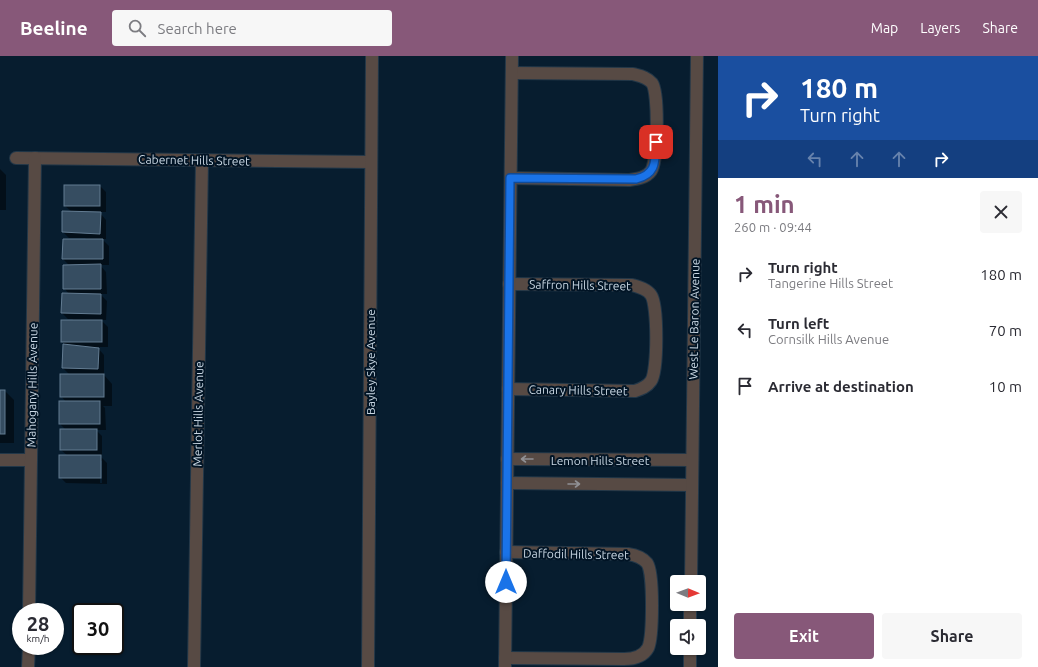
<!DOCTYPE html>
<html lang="en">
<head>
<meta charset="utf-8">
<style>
  body { margin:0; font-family:Ubuntu,sans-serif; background:#f7f7f7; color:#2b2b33; height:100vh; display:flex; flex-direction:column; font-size:15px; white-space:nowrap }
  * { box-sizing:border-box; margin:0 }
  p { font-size:13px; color:#7c7c81 }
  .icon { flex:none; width:22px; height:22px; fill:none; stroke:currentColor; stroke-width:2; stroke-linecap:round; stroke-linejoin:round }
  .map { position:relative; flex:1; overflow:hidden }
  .panel { display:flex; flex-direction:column; background:#fff; width:320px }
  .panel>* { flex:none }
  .banner { background:#1a4fa0; color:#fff; overflow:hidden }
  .needle { width:26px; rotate:91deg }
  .controls { position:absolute; left:670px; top:519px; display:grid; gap:8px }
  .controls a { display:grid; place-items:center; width:36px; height:36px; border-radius:4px; background:#fff; box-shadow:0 1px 3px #0004; font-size:20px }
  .speed { position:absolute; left:12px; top:547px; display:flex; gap:8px; font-size:20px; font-weight:700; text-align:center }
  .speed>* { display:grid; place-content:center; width:52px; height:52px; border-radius:50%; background:#fff; box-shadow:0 1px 3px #0004; line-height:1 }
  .speed small { font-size:10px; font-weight:400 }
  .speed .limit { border:2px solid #111; border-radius:6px; background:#fff; color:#111 }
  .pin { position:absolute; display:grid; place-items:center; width:34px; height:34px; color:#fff; margin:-17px; border-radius:8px; box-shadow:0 2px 6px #0006 }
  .me { position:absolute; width:44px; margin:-22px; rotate:0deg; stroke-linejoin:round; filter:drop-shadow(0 0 3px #0008) }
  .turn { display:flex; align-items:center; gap:14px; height:84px; padding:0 16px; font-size:18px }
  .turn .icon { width:52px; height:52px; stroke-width:2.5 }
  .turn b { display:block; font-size:28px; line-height:34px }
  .lanes { display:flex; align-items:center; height:38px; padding:0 16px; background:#0003; justify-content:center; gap:20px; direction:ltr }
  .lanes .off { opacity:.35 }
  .round { display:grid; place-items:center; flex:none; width:42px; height:42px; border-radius:4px; background:#f7f7f7 }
  .head { display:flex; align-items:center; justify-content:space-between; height:68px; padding:0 16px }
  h1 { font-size:24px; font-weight:700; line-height:30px; color:#875879 }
  .action { display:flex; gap:8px; margin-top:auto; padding:8px 16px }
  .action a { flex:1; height:46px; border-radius:4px; background:#875879; color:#fff; font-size:16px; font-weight:700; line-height:46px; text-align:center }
  .action a+a { background:#f7f7f7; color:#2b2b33 }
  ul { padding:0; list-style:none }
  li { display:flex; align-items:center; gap:12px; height:56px; padding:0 16px }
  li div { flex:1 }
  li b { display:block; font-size:15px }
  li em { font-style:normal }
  header { display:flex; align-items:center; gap:24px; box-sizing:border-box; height:56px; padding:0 20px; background:#875879; color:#fff }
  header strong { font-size:19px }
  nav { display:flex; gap:22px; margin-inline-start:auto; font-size:14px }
  .search { width:280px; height:36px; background:#f7f7f7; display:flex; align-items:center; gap:10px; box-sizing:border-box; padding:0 14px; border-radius:4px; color:#7c7c81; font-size:15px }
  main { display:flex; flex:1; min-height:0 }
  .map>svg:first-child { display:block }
  .shadow { fill:#0007; fill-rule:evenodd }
  .building { fill:#364d61; stroke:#637c92 }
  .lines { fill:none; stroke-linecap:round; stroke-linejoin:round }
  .minor-casing { stroke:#223748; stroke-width:14 }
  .minor { stroke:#574a44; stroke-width:12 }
  .oneway { stroke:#909094 }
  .route-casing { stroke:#114b97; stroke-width:10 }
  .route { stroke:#1a73e8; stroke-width:7 }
  .labels { text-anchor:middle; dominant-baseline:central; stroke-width:4; stroke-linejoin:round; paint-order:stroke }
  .street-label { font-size:12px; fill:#c9d7e3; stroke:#011425 }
</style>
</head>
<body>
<header>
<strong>Beeline</strong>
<div class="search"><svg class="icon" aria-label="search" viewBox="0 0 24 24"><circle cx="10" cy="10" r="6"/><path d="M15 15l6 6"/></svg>Search here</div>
<nav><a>Map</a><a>Layers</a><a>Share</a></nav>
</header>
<main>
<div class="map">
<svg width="718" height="611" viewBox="0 0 718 611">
  <rect width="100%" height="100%" fill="#071d2f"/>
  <!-- shadow -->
  <g class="shadow">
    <path d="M 0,113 L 6,119 L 6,154 L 0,154 Z"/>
    <path d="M 100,130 L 106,136 L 106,156 L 99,156 L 106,164 L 106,183 L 102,183 L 109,190 L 109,209 L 100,209 L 106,216 L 107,238 L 100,238 L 107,245 L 106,264 L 101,264 L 108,271 L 108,291 L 97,291 L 104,299 L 104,319 L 112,328 L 112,350 L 103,350 L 105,352 L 106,374 L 96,374 L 102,380 L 102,399 L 99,399 L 107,407 L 107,428 L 66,427 L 60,421 L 68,400 L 61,394 L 66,374 L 60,368 L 66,346 L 61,340 L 70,319 L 63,312 L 66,290 L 62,285 L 73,263 L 68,263 L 62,257 L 69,238 L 64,232 L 70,210 L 63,203 L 86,182 L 69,182 L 63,176 L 72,156 L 65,150 ZM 100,405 L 102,405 L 102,427 L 100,427 Z"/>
    <path d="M 0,335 L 5,335 L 14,344 L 14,387 L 0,387 Z"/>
  </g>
  <!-- building -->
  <g class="building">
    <rect x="64" y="129" width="36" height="21"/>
    <path d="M 62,155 L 101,156 L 100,178 L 62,176 Z"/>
    <path d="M 63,183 L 103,183 L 103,203 L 62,203 Z"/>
    <path d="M 101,208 L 101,233 L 63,233 L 63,209 Z"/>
    <path d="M 62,237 L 101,238 L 101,258 L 61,257 Z"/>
    <rect x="61" y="264" width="41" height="22"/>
    <path d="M 63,288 L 99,292 L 98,313 L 62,312 Z"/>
    <rect x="60" y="318" width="44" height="23"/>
    <rect x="0" y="334" width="5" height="44"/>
    <rect x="59" y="345" width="41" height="23"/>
    <rect x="60" y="373" width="37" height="21"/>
    <rect x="59" y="399" width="42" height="23"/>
  </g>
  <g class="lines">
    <!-- minor casing -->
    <g class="minor-casing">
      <g id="minor">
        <path d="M 16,102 L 371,106"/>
        <path d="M 511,122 L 629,124 C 637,123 646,122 651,115 C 658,105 659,37 652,27 C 647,21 640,20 633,18 L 512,17"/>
        <path d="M 508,333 L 635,335 C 641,333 647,331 651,325 C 658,315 658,249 651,239 C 647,233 639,231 632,229 L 509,228"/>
        <path d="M 507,403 L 692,404"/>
        <path d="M 0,404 L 31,404"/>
        <path d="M 507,427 L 692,429"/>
        <path d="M 691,526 L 697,0"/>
        <path d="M 29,556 L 35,102"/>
        <path d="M 690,570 L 690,548"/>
        <path d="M 505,602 L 624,603 C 633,603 643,601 648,592 C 653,581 654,517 647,507 C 642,501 635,499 628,498 L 506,496"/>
        <path d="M 28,611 L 29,590"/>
        <path d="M 194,611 L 202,104"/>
        <path d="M 368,611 L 372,0"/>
        <path d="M 505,611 L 512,0"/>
        <path d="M 690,611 L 690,592"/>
      </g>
    </g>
    <!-- minor -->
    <use href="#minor" class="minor"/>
  </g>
  <!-- one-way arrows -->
  <defs><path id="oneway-shaft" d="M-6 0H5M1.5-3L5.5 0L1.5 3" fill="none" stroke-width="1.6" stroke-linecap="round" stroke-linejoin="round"/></defs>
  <g class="oneway">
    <use href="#oneway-shaft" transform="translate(527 403) rotate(-180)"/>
    <use href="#oneway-shaft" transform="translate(574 428)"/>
  </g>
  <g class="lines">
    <!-- route casing -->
    <g class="route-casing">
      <path id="route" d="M 506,526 L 510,122 L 636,123 C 657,118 655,105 656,86"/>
    </g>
    <!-- route -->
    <use href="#route" class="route"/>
  </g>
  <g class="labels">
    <!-- street labels -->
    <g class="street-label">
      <text transform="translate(194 104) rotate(1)">Cabernet Hills Street</text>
      <text transform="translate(580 229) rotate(1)">Saffron Hills Street</text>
      <text transform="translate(694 263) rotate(-89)">West Le Baron Avenue</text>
      <text transform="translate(370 306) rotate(-90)">Bayley Skye Avenue</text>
      <text transform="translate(32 329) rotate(-89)">Mahogany Hills Avenue</text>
      <text transform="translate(578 334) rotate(1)">Canary Hills Street</text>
      <text transform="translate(198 358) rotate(-89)">Merlot Hills Avenue</text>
      <text x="600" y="404">Lemon Hills Street</text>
      <text transform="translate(576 498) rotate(1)">Daffodil Hills Street</text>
    </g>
  </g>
</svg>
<div class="controls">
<a><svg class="needle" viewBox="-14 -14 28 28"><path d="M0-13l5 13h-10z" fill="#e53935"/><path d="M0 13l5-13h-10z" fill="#7c7c81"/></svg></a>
<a><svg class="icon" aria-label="sound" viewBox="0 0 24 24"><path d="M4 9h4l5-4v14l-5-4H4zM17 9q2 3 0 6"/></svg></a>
</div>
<div class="speed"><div>28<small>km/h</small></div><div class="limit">30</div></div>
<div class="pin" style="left:656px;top:86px;background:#d93025"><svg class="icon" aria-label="arrive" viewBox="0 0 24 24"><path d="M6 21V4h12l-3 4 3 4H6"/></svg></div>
<svg class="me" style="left:506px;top:526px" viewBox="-20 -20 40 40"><circle r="19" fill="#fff"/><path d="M0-13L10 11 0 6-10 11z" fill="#1a73e8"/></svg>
</div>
<section class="panel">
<div class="banner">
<div class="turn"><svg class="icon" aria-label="right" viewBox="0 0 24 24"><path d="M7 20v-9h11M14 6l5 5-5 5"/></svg><div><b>180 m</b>Turn right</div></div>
<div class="lanes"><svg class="icon off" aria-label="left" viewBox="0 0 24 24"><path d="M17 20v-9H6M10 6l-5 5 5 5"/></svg><svg class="icon off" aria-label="ahead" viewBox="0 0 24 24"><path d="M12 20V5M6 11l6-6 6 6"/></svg><svg class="icon off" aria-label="ahead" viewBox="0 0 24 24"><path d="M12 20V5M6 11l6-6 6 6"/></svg><svg class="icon" aria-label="right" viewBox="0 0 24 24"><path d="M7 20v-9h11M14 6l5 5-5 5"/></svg></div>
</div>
<div class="head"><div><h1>1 min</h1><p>260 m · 09:44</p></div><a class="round"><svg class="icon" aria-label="close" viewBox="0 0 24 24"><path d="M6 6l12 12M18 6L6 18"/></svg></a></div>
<ul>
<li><svg class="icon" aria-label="right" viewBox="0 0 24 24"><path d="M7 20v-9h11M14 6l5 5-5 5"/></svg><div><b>Turn right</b><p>Tangerine Hills Street</p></div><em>180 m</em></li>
<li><svg class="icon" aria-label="left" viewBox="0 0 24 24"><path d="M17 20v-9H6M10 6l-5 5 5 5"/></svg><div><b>Turn left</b><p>Cornsilk Hills Avenue</p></div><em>70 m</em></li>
<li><svg class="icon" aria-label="arrive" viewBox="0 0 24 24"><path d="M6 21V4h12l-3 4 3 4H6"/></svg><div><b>Arrive at destination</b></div><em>10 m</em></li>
</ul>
<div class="action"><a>Exit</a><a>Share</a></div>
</section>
</main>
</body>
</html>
